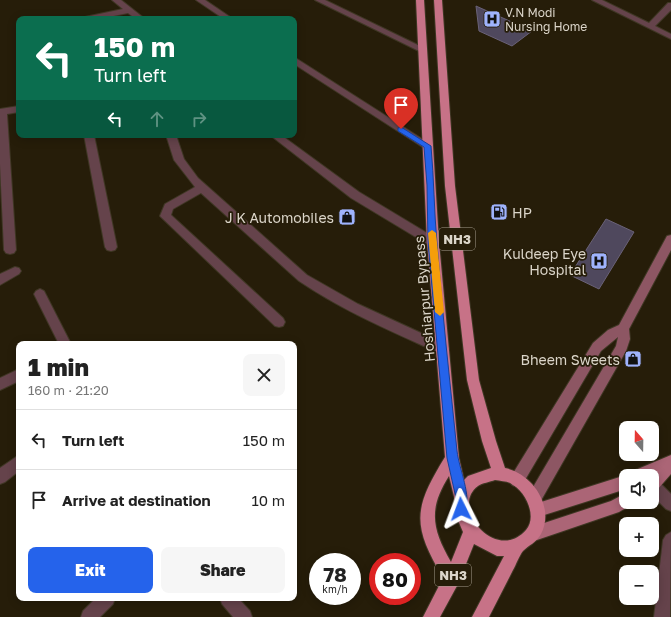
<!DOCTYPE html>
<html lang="en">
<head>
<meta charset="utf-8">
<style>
  body { margin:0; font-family:"Golos Text",sans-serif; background:#f6f6f6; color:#222; height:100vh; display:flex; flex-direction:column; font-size:15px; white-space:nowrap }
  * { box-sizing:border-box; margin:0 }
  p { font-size:13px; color:#767676 }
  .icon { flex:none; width:22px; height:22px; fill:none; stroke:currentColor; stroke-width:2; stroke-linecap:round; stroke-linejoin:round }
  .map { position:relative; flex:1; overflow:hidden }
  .drawer { position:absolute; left:16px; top:341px; width:281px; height:260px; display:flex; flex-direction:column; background:#fff; border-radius:8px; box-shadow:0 2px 10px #0003 }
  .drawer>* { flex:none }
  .hud { position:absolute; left:16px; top:16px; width:281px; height:122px; border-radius:8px; box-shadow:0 2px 10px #0003; background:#0b6e4f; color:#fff; overflow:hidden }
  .needle { width:26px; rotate:340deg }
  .fabs { position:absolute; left:619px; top:421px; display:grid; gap:8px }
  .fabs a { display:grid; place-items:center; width:40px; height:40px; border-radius:8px; background:#fff; box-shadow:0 2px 10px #0003; font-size:20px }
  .speed { position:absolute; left:309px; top:553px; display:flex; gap:8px; font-size:20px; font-weight:700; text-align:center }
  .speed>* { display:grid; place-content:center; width:52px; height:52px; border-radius:50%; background:#fff; box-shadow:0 2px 10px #0003; line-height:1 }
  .speed small { font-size:10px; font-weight:400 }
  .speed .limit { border:6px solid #d22; background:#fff; color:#111 }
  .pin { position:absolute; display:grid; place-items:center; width:34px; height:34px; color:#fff; margin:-41px -17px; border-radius:50% 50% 50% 0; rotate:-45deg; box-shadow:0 0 4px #0007 }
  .pin .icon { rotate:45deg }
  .me { position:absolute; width:44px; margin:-22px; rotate:357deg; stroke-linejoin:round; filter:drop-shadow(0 0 3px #0008) }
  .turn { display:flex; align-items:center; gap:14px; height:84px; padding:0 12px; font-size:18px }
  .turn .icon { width:52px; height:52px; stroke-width:2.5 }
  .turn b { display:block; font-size:28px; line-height:34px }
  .lanes { display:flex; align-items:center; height:38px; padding:0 12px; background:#0003; justify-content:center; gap:20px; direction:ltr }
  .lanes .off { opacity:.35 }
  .round { display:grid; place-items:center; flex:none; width:42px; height:42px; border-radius:8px; background:#f6f6f6 }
  .overview { display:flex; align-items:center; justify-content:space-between; height:68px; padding:0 12px }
  h1 { font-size:24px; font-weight:800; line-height:30px }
  .cta { display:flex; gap:8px; margin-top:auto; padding:8px 12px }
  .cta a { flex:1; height:46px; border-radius:8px; background:#2563eb; color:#fff; font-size:16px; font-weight:800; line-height:46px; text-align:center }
  .cta a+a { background:#f6f6f6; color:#222 }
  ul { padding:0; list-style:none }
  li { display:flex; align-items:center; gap:12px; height:60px; padding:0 12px; border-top:1px solid #e0e0e0 }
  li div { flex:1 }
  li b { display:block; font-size:15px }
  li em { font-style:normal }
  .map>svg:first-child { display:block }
  .building { fill:#4f485d; stroke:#6a6278 }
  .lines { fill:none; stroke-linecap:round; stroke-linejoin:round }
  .street-casing { stroke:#3f3724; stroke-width:2 }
  .secondary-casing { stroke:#3f3724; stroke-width:2 }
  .primary-casing { stroke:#3f3724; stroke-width:2 }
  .highway-casing { stroke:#3f3724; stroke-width:2 }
  .street { fill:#65434b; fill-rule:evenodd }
  .secondary { fill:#8d5663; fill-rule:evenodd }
  .primary { fill:#ab6576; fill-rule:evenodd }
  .highway { fill:#c77287; fill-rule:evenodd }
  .route { fill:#2563eb; stroke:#184099 }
  .slow { fill:#f59e0b }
  .labels { text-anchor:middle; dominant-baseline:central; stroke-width:3.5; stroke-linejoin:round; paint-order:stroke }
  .far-poi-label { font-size:12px; fill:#dbd5c9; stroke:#261d09; text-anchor:start }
  .shield { fill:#261d09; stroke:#a59e8f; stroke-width:1 }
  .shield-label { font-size:13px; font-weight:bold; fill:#dbd5c9 }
  .poi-label { font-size:14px; fill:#dbd5c9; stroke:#261d09; text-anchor:end }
  .street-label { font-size:14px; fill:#dbd5c9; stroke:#261d09 }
</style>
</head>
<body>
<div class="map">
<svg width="671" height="617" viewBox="0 0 671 617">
  <rect width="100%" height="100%" fill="#261d09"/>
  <!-- building -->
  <g class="building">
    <path d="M 476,6 L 532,31 L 512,46 L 479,31 Z"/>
    <path d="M 606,219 L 634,232 L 599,289 L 570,275 Z"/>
  </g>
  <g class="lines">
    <!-- street casing -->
    <g class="street-casing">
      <g id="street">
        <path d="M 112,0 L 121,0 L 145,19 L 136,19 L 128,13 L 99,19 L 84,19 L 85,17 L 123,9 Z"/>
        <path d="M 196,0 L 205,0 L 233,19 L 224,19 Z"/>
        <path d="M 315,0 L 325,0 L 426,49 L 425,51 L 419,51 Z"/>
        <path d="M 592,0 L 602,0 L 649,23 L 668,3 L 671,3 L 671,10 L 655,26 L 671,34 L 671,39 Z"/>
        <path d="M 294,57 L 430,144 L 432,146 L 430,148 L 424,148 L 294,64 Z"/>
        <path d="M 19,106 L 19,112 L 7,114 L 16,250 L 14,253 L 10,254 L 6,253 L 4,250 L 0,164 L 0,109 Z"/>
        <path d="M 84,135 L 94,135 L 117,247 L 115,250 L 111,251 L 107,250 L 105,247 Z"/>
        <path d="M 166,135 L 176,135 L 184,159 L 198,178 L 307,275 L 358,304 L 447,345 L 449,349 L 447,353 L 443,354 L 439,353 C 391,331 343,311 299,281 L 201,193 L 173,209 L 171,215 L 283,318 L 285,322 L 283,326 L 279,327 L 275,326 L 160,216 L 165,204 L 195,187 L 174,160 Z"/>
        <path d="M 270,135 L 281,135 L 359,192 L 437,239 L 439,242 L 437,245 L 433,246 L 429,245 L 351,198 Z"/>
        <path d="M 15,267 L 19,268 L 21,271 L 19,274 L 0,285 L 0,274 Z"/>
        <path d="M 40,289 L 44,291 L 71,344 L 59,344 L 34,294 L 36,291 Z"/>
        <path d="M 19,369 L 19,381 L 0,390 L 0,378 Z"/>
        <path d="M 19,455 L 19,471 L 5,482 L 0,484 L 0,468 Z"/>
        <path d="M 652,478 L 657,480 L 671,494 L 671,511 L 666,509 L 652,495 Z"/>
        <path d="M 671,532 L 670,617 L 654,617 L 663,540 L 666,535 Z"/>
        <path d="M 96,598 L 115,598 L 113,604 L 100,617 L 81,617 L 83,611 Z"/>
        <path d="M 220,598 L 238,598 L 250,611 L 252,617 L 233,617 L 222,604 Z"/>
      </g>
    </g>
    <!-- secondary casing -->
    <g class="secondary-casing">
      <path id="secondary" d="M 671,235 L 671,250 L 629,329 L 630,339 L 626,351 L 539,504 L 534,506 L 529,504 L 527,499 L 529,494 L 616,346 L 618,337 L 601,351 L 522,485 L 517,487 L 512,485 L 510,480 L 512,475 L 593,343 L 608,330 L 619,325 L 667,236 Z"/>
    </g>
    <!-- primary casing -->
    <g class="primary-casing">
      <g id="primary">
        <path d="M 671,455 L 671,474 L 657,490 L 652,492 L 652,476 L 631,476 L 633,471 Z"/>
        <path d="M 626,475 L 628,476 L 626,476 L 626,489 L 538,517 L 533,515 L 531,510 L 533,505 L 538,503 Z"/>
        <path d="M 626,493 L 626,502 L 632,502 L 631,505 L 619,512 L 534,541 L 529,538 L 526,533 L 529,528 L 611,501 Z"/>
      </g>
    </g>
    <!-- highway casing -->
    <g class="highway-casing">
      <path id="highway" d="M 416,0 L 424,0 L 439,242 L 459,458 L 464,480 L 468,476 L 491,468 L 482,441 L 467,380 L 445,186 L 434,0 L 442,0 L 455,186 L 479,380 L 496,441 L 505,468 C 533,474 555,507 541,534 C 536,543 529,545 523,551 C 519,556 516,565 513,570 C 505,586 497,601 489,617 L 472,617 L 504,556 L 497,556 L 474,544 L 458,584 L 440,617 L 423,617 L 443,578 C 412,525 413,509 445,457 L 427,242 ZM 449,476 L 455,501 L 454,511 L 463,532 L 451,562 C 432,529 428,509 449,476 ZM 495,480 C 500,481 506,481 510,483 C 525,490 538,516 526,530 C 496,564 449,507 478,486 C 482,483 490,482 495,480 Z"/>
    </g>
    <!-- street -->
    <use href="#street" class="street"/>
    <!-- secondary -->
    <use href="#secondary" class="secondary"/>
    <!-- primary -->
    <use href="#primary" class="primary"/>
    <!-- highway -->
    <use href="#highway" class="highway"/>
  </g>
  <!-- route -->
  <path class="route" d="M 401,127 L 431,146 C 434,179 434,211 437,243 C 442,312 450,382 457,451 C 459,469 472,496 465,513 L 461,515 L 457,513 L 455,509 L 456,498 L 447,458 L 428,242 L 427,185 L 424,147 L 398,131 L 398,128 Z"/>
  <!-- slow -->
  <path class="slow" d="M 432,230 L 436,233 L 444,312 L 440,316 L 435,312 L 428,233 Z"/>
  <!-- icons -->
  <defs>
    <g id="hospital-square" transform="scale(0.9)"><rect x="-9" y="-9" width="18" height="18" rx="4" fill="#9fb3fd" stroke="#261d09"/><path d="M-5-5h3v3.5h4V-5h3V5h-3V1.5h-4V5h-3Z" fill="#111"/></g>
    <g id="fuel-square" transform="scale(0.9)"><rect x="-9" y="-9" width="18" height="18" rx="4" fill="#9fb3fd" stroke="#261d09"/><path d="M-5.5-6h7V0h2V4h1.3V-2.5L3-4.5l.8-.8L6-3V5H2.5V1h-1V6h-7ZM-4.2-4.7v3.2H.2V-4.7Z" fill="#111"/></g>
    <g id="shop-square" transform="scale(0.9)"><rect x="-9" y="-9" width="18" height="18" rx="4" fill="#9fb3fd" stroke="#261d09"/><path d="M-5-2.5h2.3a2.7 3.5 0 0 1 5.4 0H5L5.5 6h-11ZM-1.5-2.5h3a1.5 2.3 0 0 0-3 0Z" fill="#111"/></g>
  </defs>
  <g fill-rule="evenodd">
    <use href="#hospital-square" x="492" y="19"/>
    <use href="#fuel-square" x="499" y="212"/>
    <use href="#shop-square" x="347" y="217"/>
    <use href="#hospital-square" x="599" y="261"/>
    <use href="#shop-square" x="633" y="359"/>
  </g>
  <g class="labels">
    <!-- far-poi labels -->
    <g class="far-poi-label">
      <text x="505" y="12">V.N Modi<tspan x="505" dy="14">Nursing Home</tspan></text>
    </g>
    <!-- shield labels -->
    <g class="shield">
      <rect x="439" y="228" width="36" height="22" rx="3"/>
      <rect x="435" y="564" width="36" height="22" rx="3"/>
    </g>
    <g class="shield-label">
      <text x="457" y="239">NH3</text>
      <text x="453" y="575">NH3</text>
    </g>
    <!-- poi labels -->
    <g class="poi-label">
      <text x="512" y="212" text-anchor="start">HP</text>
      <text x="334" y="217">J K Automobiles</text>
      <text x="586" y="253">Kuldeep Eye<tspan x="586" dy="16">Hospital</tspan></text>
      <text x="620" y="359">Bheem Sweets</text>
    </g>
    <!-- street labels -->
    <g class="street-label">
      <text transform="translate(424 299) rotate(-95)">Hoshiarpur Bypass</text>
    </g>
  </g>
</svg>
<div class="fabs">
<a><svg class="needle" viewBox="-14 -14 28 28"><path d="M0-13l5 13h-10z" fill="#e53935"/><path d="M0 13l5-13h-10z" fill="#767676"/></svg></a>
<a><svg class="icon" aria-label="sound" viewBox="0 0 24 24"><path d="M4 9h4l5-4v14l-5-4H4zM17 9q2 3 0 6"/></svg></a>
<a>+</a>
<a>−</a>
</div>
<div class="speed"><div>78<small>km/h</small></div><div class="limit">80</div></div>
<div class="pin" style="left:401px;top:129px;background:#d93025"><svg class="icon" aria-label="arrive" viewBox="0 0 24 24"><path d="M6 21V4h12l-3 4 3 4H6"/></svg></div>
<svg class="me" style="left:461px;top:509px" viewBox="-20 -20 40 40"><path d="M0-17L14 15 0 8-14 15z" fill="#2563eb" stroke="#fff" stroke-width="4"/></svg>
<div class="hud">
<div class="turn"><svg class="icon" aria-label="left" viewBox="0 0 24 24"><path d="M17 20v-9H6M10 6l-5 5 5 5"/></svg><div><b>150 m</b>Turn left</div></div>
<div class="lanes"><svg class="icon" aria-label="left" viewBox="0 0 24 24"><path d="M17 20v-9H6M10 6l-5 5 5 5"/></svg><svg class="icon off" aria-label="ahead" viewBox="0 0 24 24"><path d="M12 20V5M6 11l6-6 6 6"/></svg><svg class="icon off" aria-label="right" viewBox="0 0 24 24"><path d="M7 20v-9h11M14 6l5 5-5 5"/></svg></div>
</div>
<section class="drawer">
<div class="overview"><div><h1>1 min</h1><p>160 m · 21:20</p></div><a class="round"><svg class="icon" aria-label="close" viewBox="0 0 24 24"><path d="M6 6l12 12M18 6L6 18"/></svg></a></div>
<ul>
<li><svg class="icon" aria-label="left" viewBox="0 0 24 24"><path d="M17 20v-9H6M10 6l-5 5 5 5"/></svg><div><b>Turn left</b></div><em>150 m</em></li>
<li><svg class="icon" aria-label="arrive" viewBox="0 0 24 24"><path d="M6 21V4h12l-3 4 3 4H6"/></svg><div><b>Arrive at destination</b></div><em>10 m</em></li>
</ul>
<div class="cta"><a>Exit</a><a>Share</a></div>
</section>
</div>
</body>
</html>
